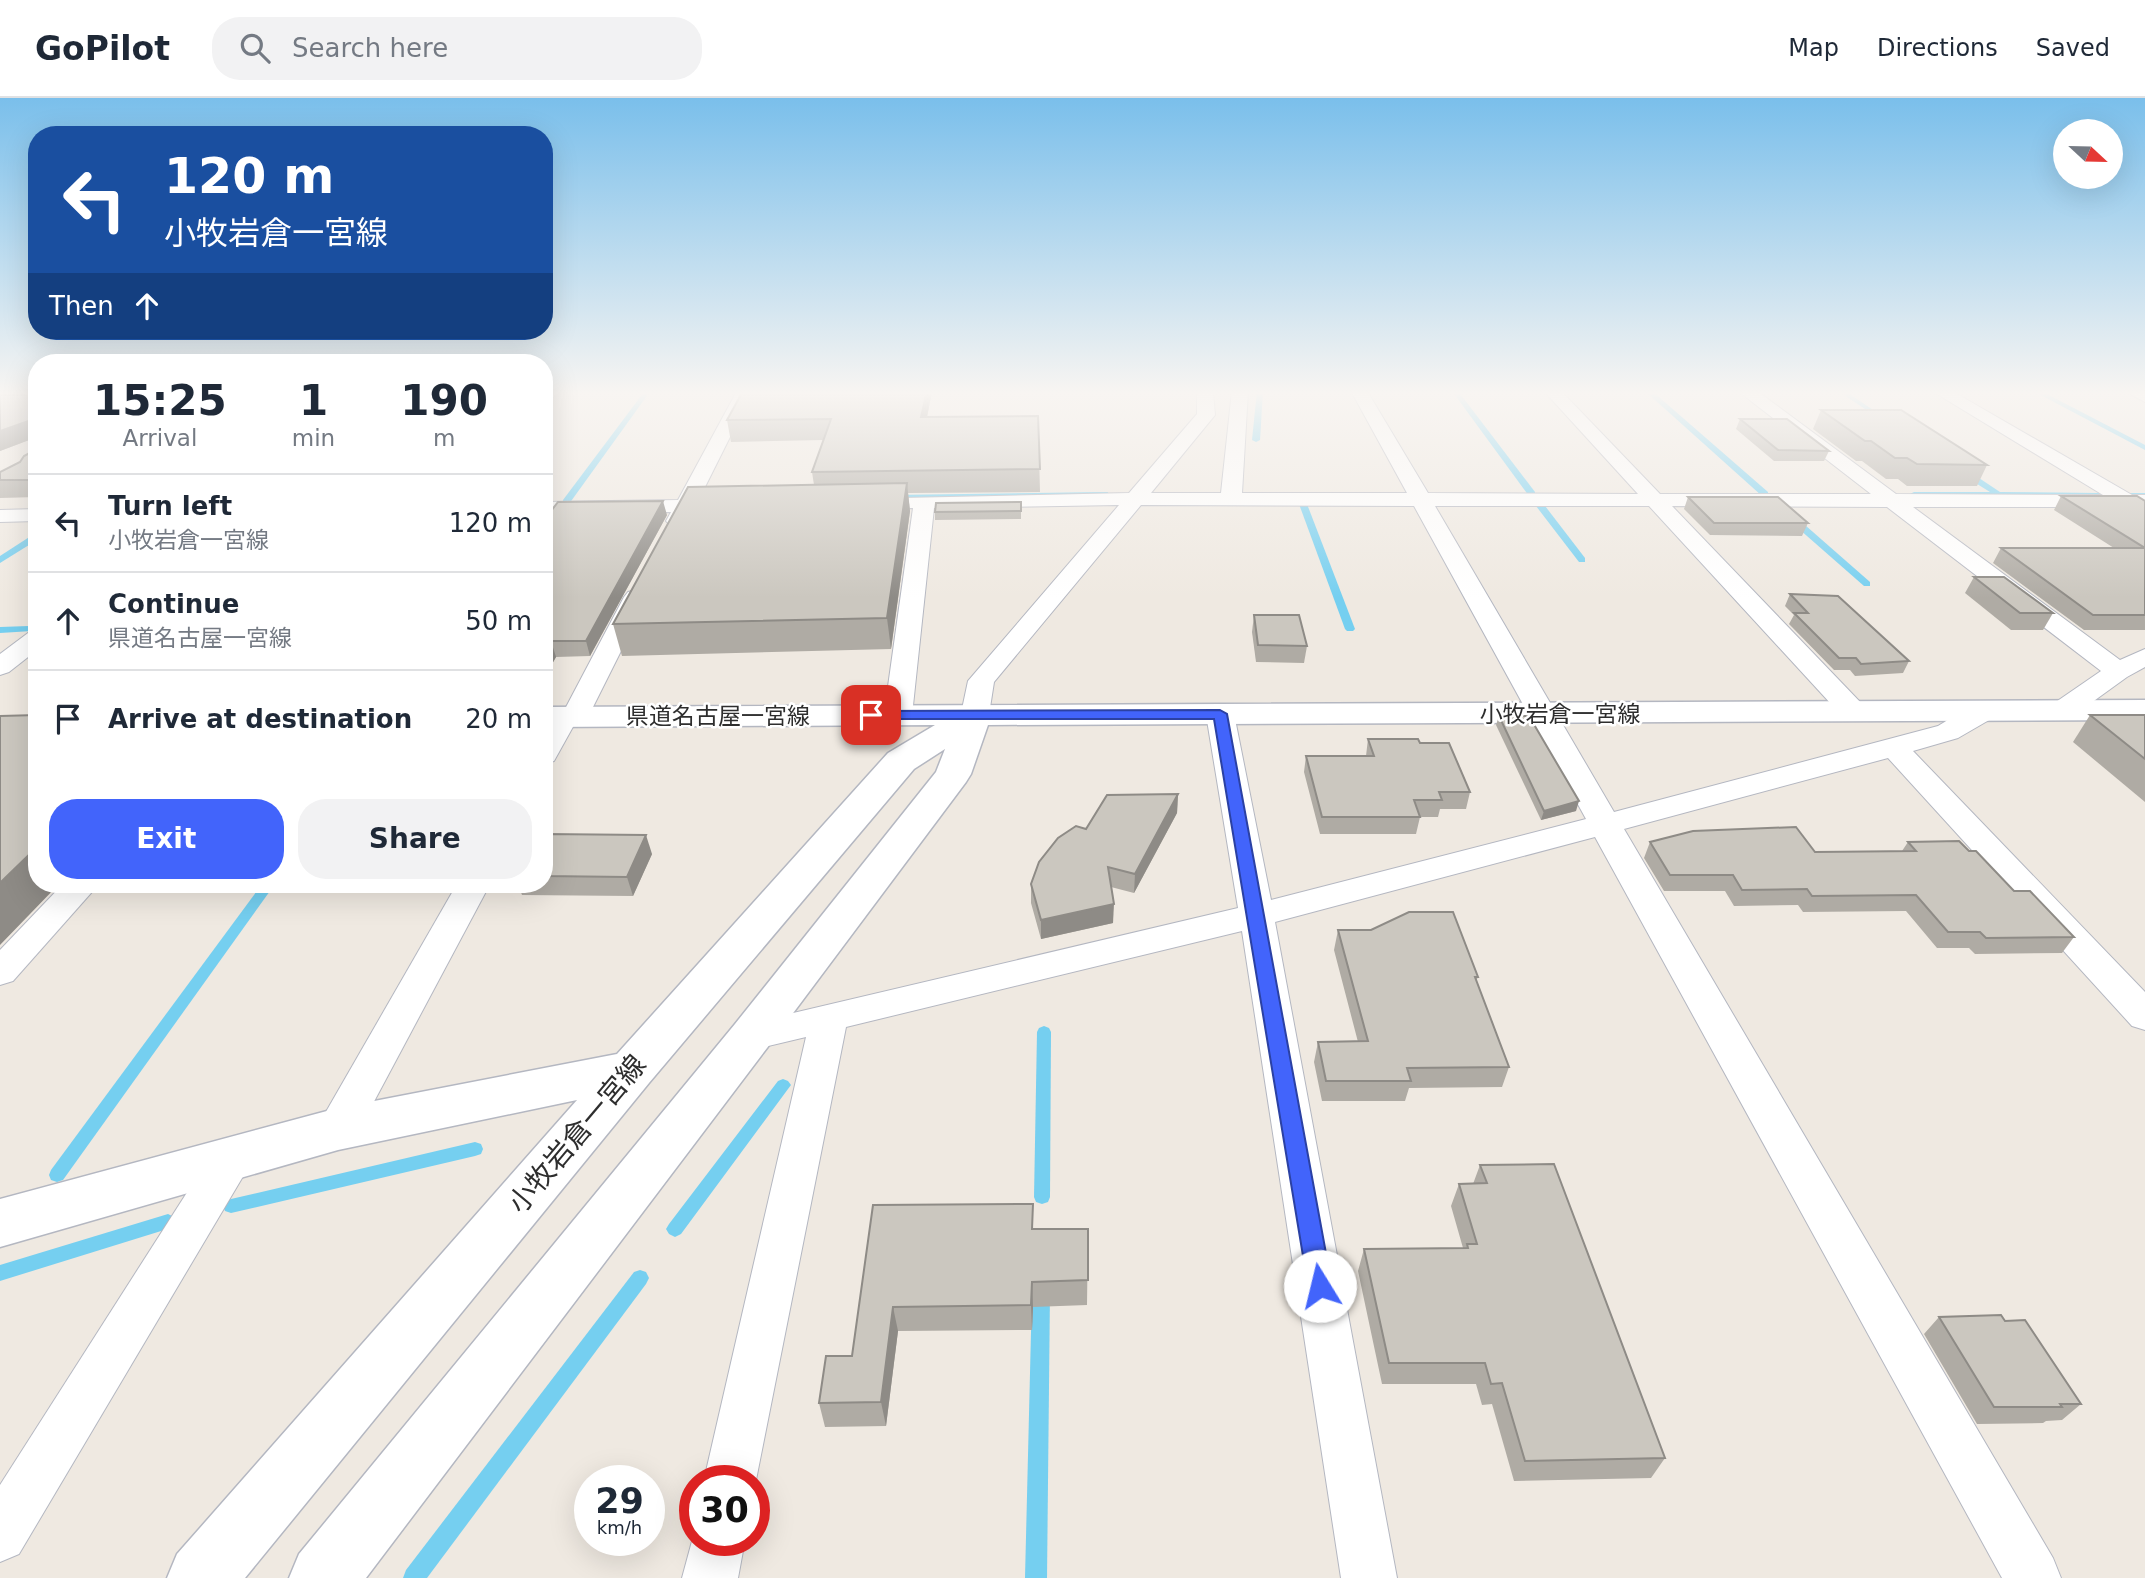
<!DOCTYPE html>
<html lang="en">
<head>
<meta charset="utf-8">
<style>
  body { margin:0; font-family:"DejaVu Sans","Noto Sans JP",sans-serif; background:#f2f2f3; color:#1f2937; height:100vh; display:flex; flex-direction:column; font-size:26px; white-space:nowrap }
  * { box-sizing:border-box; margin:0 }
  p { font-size:23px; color:#747a83 }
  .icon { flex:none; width:38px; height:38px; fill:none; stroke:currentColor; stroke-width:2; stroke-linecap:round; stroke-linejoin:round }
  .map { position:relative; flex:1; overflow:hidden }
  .details { position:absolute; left:28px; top:256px; width:525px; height:539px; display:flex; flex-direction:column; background:#fff; border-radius:28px; box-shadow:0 7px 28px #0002 }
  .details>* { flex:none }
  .hud { position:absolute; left:28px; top:28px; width:525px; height:214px; border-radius:28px; box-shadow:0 7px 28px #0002; background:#1a4fa0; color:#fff; overflow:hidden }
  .needle { width:46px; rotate:112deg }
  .buttons { position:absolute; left:2053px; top:21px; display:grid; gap:14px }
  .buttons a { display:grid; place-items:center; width:70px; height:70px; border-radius:50%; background:#fff; box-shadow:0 7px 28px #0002; font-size:35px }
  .speed { position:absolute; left:574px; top:1367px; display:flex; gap:14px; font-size:35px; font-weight:700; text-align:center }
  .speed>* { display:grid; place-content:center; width:91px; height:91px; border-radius:50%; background:#fff; box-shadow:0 7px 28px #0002; line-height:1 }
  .speed small { font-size:18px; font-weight:400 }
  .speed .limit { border:10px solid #d22; background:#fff; color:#111 }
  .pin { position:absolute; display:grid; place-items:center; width:60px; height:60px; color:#fff; margin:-30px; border-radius:14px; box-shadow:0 4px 10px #0006 }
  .me { position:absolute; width:77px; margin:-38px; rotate:351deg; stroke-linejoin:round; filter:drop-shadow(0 0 5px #0008) }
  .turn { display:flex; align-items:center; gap:24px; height:147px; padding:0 21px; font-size:32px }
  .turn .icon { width:91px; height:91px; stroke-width:2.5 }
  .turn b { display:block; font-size:49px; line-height:60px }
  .then { display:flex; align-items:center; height:66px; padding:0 21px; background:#0003; gap:14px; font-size:26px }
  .eta { display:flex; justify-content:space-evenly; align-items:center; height:119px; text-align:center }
  .eta b { font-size:42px; font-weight:600; line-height:49px }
  .primary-button { display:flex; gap:14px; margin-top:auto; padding:14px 21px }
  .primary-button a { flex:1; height:80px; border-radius:28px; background:#4264fb; color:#fff; font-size:28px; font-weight:600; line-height:80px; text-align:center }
  .primary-button a+a { background:#f2f2f3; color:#1f2937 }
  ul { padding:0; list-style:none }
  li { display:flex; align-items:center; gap:21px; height:98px; padding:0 21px; border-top:2px solid #e0e1e3 }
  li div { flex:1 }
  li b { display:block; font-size:26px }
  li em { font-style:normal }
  header { display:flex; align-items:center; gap:42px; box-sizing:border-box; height:98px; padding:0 35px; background:#fff; border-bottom:2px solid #e0e1e3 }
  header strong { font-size:33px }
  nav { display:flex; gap:38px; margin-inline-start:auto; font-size:24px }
  .search { width:490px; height:63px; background:#f2f2f3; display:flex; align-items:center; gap:18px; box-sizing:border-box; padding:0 24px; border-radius:28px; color:#747a83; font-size:26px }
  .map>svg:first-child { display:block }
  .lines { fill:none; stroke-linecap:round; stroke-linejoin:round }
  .stream { fill:#75cff0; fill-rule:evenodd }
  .street-casing { stroke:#b4b7c1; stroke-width:2 }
  .secondary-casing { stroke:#b4b7c1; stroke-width:3 }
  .street { fill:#fff; fill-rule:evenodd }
  .secondary { fill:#fff; fill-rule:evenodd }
  .wall { fill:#afaba4 }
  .shaded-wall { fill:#8e8b86 }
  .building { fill:#cbc7bf; stroke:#8e8b86; stroke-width:2 }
  .route { fill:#4264fb; stroke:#2b41a3; stroke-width:2 }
  .labels { text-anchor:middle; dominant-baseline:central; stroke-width:5; stroke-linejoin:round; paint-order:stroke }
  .street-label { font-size:23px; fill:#2e2e2e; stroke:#fff }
  .near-street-label { font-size:28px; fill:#2e2e2e; stroke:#fff }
</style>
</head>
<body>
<header>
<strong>GoPilot</strong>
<div class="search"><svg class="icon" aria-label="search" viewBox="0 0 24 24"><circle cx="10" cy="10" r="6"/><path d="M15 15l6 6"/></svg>Search here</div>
<nav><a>Map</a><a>Directions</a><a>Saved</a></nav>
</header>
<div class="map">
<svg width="2145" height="1480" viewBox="0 0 2145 1480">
  <rect width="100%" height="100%" fill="#efe9e1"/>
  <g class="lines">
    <!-- stream -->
    <g class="stream">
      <path d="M 1257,293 L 1263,293 L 1260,342 L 1256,344 L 1252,342 Z"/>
      <path d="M 1452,293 L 1458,293 L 1535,394 L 1535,398 L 1529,398 Z"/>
      <path d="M 1645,293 L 1652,293 L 1768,394 L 1768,398 L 1762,398 Z"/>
      <path d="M 1838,293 L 1845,293 L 1885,320 L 1880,321 Z"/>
      <path d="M 2033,293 L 2041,293 L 2145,347 L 2145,352 Z"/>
      <path d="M 644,294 L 649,295 L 569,406 L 563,406 L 563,402 Z"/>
      <path d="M 1961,372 L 1967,372 L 2000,394 L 2099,395 L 2103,397 L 2099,399 L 1914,398 L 1910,396 L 1914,394 L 1990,394 L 1961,376 Z"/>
      <path d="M 1105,394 L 1108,394 L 1108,398 L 892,401 L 888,399 L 892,397 Z"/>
      <rect x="2130" y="395" width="15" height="4"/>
      <path d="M 1300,404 L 1307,406 L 1355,531 L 1353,533 L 1347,533 L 1345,531 L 1299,406 Z"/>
      <path d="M 1536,404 L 1542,404 L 1585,460 L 1585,464 L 1579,464 L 1536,408 Z"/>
      <path d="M 1791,420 L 1797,420 L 1870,484 L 1870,488 L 1864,488 L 1791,424 Z"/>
      <path d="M 34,436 L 37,436 L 37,442 L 0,465 L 0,458 Z"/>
      <path d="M 29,528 L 32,529 L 32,533 L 0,535 L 0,529 Z"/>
      <path d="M 262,786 L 275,786 L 63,1082 L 57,1084 L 51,1082 L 49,1077 L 51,1072 Z"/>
      <path d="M 1044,928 L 1049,930 L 1051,934 L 1050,1099 L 1048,1104 L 1042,1106 L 1036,1104 L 1034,1099 L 1037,934 L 1039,930 Z"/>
      <path d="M 783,981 L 788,983 L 791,987 L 788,991 L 681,1136 L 675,1139 L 669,1136 L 666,1131 L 669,1126 L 778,983 Z"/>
      <path d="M 475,1044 L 481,1046 L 483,1051 L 481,1056 L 475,1058 L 231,1115 L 225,1113 L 223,1108 L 225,1103 L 231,1101 Z"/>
      <path d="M 168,1116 L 174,1119 L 177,1124 L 174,1129 L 0,1183 L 0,1167 Z"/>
      <path d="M 640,1172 L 646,1174 L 649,1180 L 646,1186 L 427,1480 L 403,1480 L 406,1472 L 634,1174 Z"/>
      <path d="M 1041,1185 L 1047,1187 L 1050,1193 L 1047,1480 L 1025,1480 L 1032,1193 L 1035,1187 Z"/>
    </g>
    <!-- street casing -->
    <g class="street-casing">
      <g id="street">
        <path d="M 544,293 L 558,293 L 550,303 L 544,304 Z"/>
        <path d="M 737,293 L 753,293 L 699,401 L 726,403 L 729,407 L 726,411 L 692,414 L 684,427 L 670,427 L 666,423 L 671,414 L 544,416 L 544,404 L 678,402 Z"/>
        <path d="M 1197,293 L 1213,293 L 1215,317 L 1151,395 L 1221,395 L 1232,293 L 1248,293 L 1242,395 L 1407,395 L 1351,293 L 1367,293 L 1428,395 L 1638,396 L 1544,293 L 1561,293 L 1660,396 L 1871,396 L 1738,293 L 1757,293 L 1896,396 L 2103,397 L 1932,293 L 1952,293 L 2132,397 L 2145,397 L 2145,409 L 1913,409 L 2120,562 L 2145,551 L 2145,569 L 2127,579 L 2073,618 L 2063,620 L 2053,618 L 2049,612 L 2053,606 L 2101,573 L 1887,409 L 1672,408 L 1863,607 L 1867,613 L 1863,619 L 1853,621 L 1843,619 L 1649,408 L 1435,408 L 1614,714 L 1938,628 C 1956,618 1975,601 1996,606 L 2000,612 L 1996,618 L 1958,640 L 1913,653 L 2145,894 L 2145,932 L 2132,928 L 1888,660 L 1624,731 L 2053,1460 L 2061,1480 L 2002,1480 L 1595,739 L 1275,824 L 1397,1480 L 1341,1480 L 1242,833 L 846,929 L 756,1382 L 754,1387 L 754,1382 L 704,1382 L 806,939 L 751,952 L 738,948 L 732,938 L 738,928 L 1238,810 L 1206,616 L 1210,610 L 1220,608 L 1230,610 L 1234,616 L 1271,802 L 1586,721 L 1414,408 L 1141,407 L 994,584 L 989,616 L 985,622 L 975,624 L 965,622 L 961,616 L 968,583 L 1119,407 L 934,410 L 912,617 L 908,623 L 898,625 L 888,623 L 884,617 L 913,410 L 865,411 L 858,409 L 855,405 L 858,401 L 1129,395 L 1197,316 Z"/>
        <path d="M 2125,293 L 2145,293 L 2145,304 Z"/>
        <path d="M 37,411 L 37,423 L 0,424 L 0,412 Z"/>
        <path d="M 636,492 L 644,494 L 648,499 L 588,619 L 584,625 L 574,627 L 554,663 L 544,666 L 544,631 L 555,613 L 565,611 L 624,499 L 628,494 Z"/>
        <path d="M 37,533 L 37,552 L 9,574 L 0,577 L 0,556 L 28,535 Z"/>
        <path d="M 63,786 L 99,786 L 13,883 L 0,887 L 0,852 Z"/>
        <path d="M 457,786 L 490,786 L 353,1043 L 338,1048 L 323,1043 L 317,1031 L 323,1019 Z"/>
        <path d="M 233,1040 L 248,1046 L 254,1058 L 248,1070 L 19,1456 L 0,1464 L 0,1387 L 218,1046 Z"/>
        <path d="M 695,1432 L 695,1442 L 745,1442 L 738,1480 L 682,1480 Z"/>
      </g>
    </g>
    <!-- secondary casing -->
    <g class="secondary-casing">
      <path id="secondary" d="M 2145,602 L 2145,622 L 988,627 L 971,676 L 966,684 L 767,950 L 366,1480 L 289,1480 L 299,1456 L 735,926 L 936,674 L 945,651 L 914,671 L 649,985 L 245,1480 L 167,1480 L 177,1456 L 577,1002 L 338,1052 L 0,1149 L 0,1101 L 338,1010 L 617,956 L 888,655 L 935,627 L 544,629 L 544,609 Z"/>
    </g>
    <!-- street -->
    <use href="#street" class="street"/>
    <!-- secondary -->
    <use href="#secondary" class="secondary"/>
  </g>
  <!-- wall -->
  <g class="wall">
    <path d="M 0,293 L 37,293 L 37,339 L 0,353 Z"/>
    <path d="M 743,293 L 932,293 L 927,319 L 1038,318 L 1040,394 L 908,395 L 910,413 L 891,551 L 622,558 L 613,526 L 814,387 L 812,374 L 823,342 L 731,344 L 727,322 Z"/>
    <path d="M 1821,312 L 1987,367 L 1977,388 L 1907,388 L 1898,381 L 1886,381 L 1862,363 L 1856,363 L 1813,331 Z"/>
    <path d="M 1740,321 L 1829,353 L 1824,363 L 1774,363 L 1736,331 Z"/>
    <path d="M 37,351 L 37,399 L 0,400 L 0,374 L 20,364 Z"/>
    <path d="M 2061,398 L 2145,403 L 2145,532 L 2084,532 L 1993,465 L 2001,450 L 2114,450 L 2054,412 Z"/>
    <path d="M 1688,399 L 1808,425 L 1802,438 L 1710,437 L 1684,411 Z"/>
    <path d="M 1021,411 L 1021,421 L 935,422 L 935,414 Z"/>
    <path d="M 667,417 L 590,558 L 556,559 L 552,566 L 544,566 L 544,422 Z"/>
    <path d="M 1974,479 L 2053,515 L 2043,532 L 2011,532 L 1965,495 Z"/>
    <path d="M 1790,496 L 1909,563 L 1903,575 L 1855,578 L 1850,572 L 1834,572 L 1789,526 L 1794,517 L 1785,508 Z"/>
    <path d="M 1254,517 L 1307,548 L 1304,565 L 1256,564 L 1252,534 Z"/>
    <path d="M 2090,617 L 2145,617 L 2145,704 L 2073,644 Z"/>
    <path d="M 1499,618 L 1576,713 L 1541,722 L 1496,627 Z"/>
    <path d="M 1368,641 L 1420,645 L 1470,694 L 1466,711 L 1440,711 L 1438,719 L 1420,719 L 1416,736 L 1320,736 L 1304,674 L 1306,658 L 1366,658 Z"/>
    <path d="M 1178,696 L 1177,715 L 1134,795 L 1111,789 L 1113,825 L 1041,841 L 1031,805 L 1031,786 L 1086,731 Z"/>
    <path d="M 544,736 L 652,756 L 633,798 L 522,797 L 518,786 L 544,786 Z"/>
    <path d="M 1650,744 L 1815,754 L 1902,753 L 1908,744 L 1969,753 L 2014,793 L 2074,839 L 2062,855 L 1975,856 L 1969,850 L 1937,850 L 1906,813 L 1803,814 L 1798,807 L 1734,808 L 1725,793 L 1664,793 L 1644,760 Z"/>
    <path d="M 1338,832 L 1478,879 L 1476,883 L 1509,969 L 1502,989 L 1409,990 L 1405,1003 L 1322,1003 L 1314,964 L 1318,944 L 1358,944 L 1334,852 Z"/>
    <path d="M 1480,1067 L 1665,1360 L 1651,1380 L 1514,1383 L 1492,1306 L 1482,1307 L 1476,1286 L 1382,1286 L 1358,1173 L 1364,1151 L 1463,1150 L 1451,1108 L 1459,1086 L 1473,1086 Z"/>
    <path d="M 873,1107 L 1034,1131 L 1088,1131 L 1087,1207 L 1033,1209 L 1032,1232 L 898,1233 L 886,1328 L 825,1329 L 819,1305 L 852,1258 Z"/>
    <path d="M 1939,1219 L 2005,1223 L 2081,1306 L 2062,1322 L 2046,1323 L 2043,1325 L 1977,1326 L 1924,1236 Z"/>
  </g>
  <!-- shaded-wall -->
  <g class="shaded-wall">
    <path d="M 927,293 L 932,293 L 923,340 L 921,319 Z"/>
    <path d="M 37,320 L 37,339 L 0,353 L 0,333 Z"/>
    <path d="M 907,385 L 910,413 L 891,551 L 887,520 Z"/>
    <path d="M 663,403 L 667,417 L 590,558 L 586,543 Z"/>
    <path d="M 551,543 L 556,559 L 552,566 L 547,550 Z"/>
    <path d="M 1178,696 L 1177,715 L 1134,795 L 1135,776 Z"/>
    <path d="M 1579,703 L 1576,713 L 1541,722 L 1544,713 Z"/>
    <path d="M 646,737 L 652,756 L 633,798 L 627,779 Z"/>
    <path d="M 37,749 L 37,786 L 59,786 L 0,847 L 0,785 Z"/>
    <path d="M 1114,806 L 1113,825 L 1041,841 L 1041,822 Z"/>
    <path d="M 1032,1184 L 1033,1209 L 1032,1232 L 1031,1207 Z"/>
    <path d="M 893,1209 L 898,1233 L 886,1328 L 881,1304 Z"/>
  </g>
  <!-- building -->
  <g class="building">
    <path d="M 30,293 L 37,293 L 37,320 L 0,333 L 0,297 L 29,297 Z"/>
    <path d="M 743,293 L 927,293 L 921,319 L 1038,318 L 1040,371 L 812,374 L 831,321 L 727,322 Z"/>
    <path d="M 1821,312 L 1901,312 L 1987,367 L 1917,366 L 1907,360 L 1895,360 L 1871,343 L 1865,343 Z"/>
    <path d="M 1740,321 L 1787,321 L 1829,353 L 1778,352 Z"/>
    <path d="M 37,351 L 37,382 L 0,382 L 0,374 L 20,364 L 24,358 Z"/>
    <path d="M 907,385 L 887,520 L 613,526 L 688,389 Z"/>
    <path d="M 2061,398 L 2137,398 L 2145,403 L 2145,450 Z"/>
    <path d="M 1688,399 L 1778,399 L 1808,425 L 1714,425 Z"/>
    <path d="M 663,403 L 586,543 L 551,543 L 547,550 L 544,550 L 544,422 L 558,404 Z"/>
    <path d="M 1021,404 L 1021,413 L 935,414 L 936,405 Z"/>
    <path d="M 2001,450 L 2145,450 L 2145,517 L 2093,517 Z"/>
    <path d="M 1974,479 L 2004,479 L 2053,515 L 2020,515 Z"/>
    <path d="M 1790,496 L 1838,498 L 1909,563 L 1861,566 L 1856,560 L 1839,560 L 1794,515 L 1808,515 Z"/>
    <path d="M 1254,517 L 1299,517 L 1307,548 L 1258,547 Z"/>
    <path d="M 37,617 L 37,749 L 0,785 L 0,618 Z"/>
    <path d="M 2090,617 L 2145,617 L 2145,661 Z"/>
    <path d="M 1499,618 L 1529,618 L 1579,703 L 1544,713 Z"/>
    <path d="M 1368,641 L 1418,641 L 1420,645 L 1449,645 L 1470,694 L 1439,694 L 1442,702 L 1414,702 L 1420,719 L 1322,719 L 1306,658 L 1374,658 Z"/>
    <path d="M 1178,696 L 1135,776 L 1108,769 L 1114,806 L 1041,822 L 1031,786 L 1039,764 L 1058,740 L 1076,728 L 1086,731 L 1107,697 Z"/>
    <path d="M 1796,729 L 1815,754 L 1916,753 L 1908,744 L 1959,743 L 1969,753 L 1976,753 L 2014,793 L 2030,793 L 2074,839 L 1986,840 L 1980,834 L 1948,834 L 1916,797 L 1812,798 L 1807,791 L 1742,792 L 1733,777 L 1670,777 L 1650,744 L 1693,733 Z"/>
    <path d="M 544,736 L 646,737 L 627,779 L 544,778 Z"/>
    <path d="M 1409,814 L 1453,814 L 1478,879 L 1475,879 L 1509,969 L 1407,970 L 1411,983 L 1326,983 L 1318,944 L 1368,943 L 1338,832 L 1371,832 Z"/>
    <path d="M 1554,1066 L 1665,1360 L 1525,1363 L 1502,1285 L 1491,1286 L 1485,1265 L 1389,1265 L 1364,1151 L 1468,1150 L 1467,1146 L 1477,1146 L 1459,1086 L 1487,1085 L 1480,1067 Z"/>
    <path d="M 1033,1106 L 1032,1131 L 1088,1131 L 1088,1182 L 1032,1184 L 1031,1207 L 893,1209 L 881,1304 L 819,1305 L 826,1258 L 852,1258 L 873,1107 Z"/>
    <path d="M 2001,1217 L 2005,1223 L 2025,1222 L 2081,1306 L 2060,1306 L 2062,1309 L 1994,1309 L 1939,1219 Z"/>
  </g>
  <!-- sky -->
  <linearGradient id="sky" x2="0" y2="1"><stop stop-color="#7abfeb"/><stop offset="0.59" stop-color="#f8f5f2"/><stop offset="1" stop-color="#f8f5f2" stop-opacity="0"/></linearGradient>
  <rect width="2145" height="500" fill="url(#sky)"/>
  <!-- route -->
  <path class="route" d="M 1220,612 L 1227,616 L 1332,1188 L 1328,1196 L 1320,1199 L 1312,1196 L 1308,1188 L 1214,621 L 871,621 L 864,617 L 871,613 Z"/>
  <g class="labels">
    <!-- street labels -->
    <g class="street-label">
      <text x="1560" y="616">小牧岩倉一宮線</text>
      <text x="718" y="618">県道名古屋一宮線</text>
    </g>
    <!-- near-street labels -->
    <g class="near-street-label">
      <text transform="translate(577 1036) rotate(-50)">小牧岩倉一宮線</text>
    </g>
  </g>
</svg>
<div class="buttons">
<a><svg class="needle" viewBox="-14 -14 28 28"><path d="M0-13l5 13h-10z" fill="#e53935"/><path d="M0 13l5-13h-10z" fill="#747a83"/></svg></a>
</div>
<div class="speed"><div>29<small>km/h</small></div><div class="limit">30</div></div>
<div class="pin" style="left:871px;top:617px;background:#d93025"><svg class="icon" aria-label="arrive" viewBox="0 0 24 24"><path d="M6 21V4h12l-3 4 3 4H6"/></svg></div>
<svg class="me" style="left:1320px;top:1188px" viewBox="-20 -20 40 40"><circle r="19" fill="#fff"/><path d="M0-13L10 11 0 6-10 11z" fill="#4264fb"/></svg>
<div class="hud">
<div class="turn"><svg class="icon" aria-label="left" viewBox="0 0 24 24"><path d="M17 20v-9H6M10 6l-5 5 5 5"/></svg><div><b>120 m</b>小牧岩倉一宮線</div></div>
<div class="then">Then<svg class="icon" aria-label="ahead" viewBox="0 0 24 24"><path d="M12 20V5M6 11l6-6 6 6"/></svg></div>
</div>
<section class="details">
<div class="eta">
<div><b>15:25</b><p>Arrival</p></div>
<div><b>1</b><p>min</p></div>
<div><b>190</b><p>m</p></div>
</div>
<ul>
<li><svg class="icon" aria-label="left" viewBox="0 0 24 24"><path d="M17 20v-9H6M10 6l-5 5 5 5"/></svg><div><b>Turn left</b><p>小牧岩倉一宮線</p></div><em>120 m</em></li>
<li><svg class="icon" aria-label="ahead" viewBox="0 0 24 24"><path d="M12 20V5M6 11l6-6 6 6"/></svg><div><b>Continue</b><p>県道名古屋一宮線</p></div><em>50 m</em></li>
<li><svg class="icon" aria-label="arrive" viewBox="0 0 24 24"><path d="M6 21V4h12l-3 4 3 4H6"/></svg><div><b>Arrive at destination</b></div><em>20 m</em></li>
</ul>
<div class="primary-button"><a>Exit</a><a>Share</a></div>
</section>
</div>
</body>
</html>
